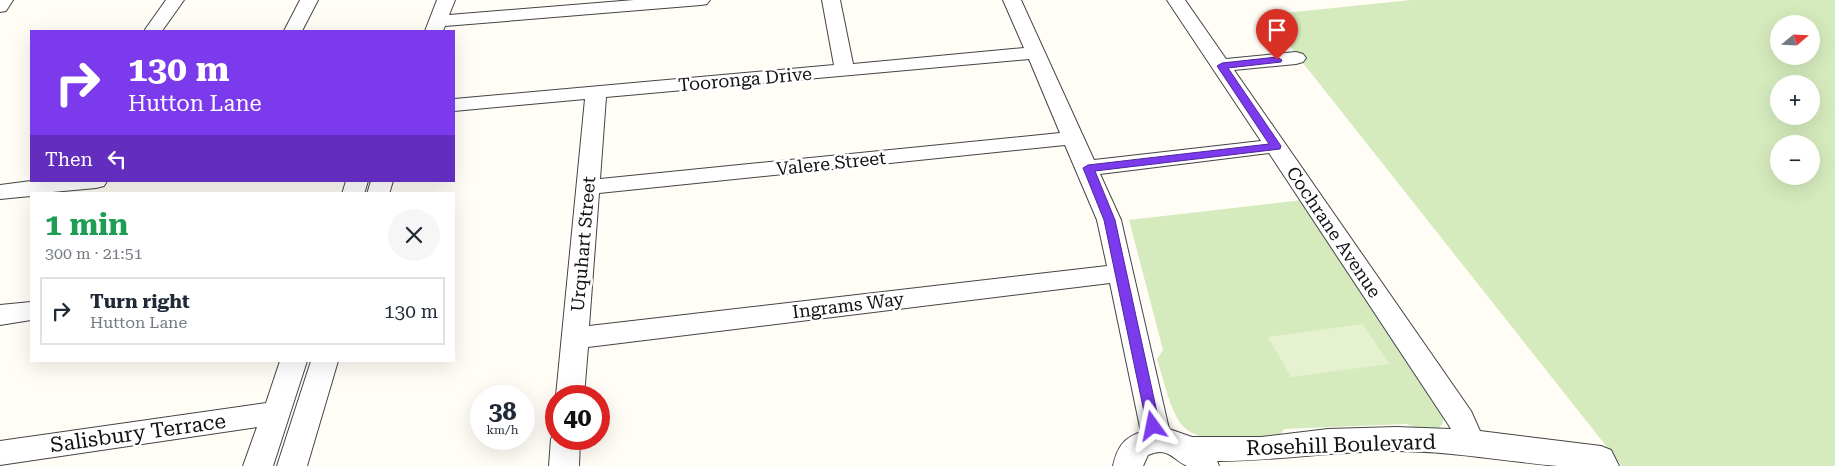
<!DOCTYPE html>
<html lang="en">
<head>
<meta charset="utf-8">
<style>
  body { margin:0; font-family:"Roboto Serif",serif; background:#f6f6f7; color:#1f2937; height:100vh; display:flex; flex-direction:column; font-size:19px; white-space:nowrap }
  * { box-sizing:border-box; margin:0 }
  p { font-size:16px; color:#747a83 }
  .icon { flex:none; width:28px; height:28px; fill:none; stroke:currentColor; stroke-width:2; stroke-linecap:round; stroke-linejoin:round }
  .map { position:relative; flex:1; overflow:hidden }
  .sheet { position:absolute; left:30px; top:192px; width:425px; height:170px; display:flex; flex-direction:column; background:#fff; border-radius:0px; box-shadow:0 5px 20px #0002 }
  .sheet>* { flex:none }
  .guide { position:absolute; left:30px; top:30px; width:425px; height:152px; border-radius:0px; box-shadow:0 5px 20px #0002; background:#7c3aed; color:#fff; overflow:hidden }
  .needle { width:32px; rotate:71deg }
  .buttons { position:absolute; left:1770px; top:15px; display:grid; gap:10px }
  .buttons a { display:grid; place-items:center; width:50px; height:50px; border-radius:50%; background:#fff; box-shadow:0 5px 20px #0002; font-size:25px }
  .speed { position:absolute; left:470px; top:385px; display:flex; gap:10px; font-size:25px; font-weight:700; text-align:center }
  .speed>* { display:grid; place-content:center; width:65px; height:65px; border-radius:50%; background:#fff; box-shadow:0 5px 20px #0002; line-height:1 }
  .speed small { font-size:12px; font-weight:400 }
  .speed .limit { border:8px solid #d22; background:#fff; color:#111 }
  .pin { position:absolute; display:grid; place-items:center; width:42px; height:42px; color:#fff; margin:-51px -21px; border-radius:50% 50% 50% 0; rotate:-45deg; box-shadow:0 0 5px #0007 }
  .pin .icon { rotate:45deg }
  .me { position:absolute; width:55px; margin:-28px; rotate:348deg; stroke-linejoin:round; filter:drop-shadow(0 0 4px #0008) }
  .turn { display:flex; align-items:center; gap:18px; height:105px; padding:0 15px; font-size:22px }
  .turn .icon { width:65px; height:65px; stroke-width:2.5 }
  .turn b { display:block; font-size:35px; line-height:42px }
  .then { display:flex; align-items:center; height:48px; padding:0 15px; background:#0003; gap:10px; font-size:19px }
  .round { display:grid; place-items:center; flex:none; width:52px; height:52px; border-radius:26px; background:#f6f6f7 }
  .headline { display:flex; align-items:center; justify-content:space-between; height:85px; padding:0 15px }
  h1 { font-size:30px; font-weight:700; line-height:38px; color:#1e9e55 }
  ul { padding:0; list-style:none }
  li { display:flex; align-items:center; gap:15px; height:68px; margin:0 10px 8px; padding:0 5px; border:2px solid #e0e1e3; border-radius:0px }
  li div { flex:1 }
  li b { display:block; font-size:19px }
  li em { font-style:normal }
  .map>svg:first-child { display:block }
  .green { fill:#d5ebbd; fill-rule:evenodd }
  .pitch { fill:#e6f2cf }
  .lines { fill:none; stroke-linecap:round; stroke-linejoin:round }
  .minor-casing { stroke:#444; stroke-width:2 }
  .minor { fill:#fff; fill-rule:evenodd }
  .route { fill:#7c3aed; stroke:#51269a }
  .labels { text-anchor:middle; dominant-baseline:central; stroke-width:5; stroke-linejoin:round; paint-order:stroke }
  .street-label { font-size:18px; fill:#111; stroke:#fff }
  .near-street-label { font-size:21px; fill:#111; stroke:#fff }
</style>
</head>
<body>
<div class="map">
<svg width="1835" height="466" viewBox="0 0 1835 466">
  <rect width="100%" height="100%" fill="#fffdf5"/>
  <!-- green -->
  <g class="green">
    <path d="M 1411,0 L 1835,0 L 1835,466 L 1622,466 L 1265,15 ZM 1779,24 L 1811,24 L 1811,56 L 1779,56 ZM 1779,84 L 1811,84 L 1811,116 L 1779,116 ZM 1779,144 L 1811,144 L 1811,176 L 1779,176 Z"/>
    <path d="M 1303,200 L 1443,412 L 1443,423 L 1438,430 L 1424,431 L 1407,424 L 1284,429 L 1278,438 C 1249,438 1194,450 1177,418 C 1168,401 1163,378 1157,359 L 1163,350 L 1129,220 Z"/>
  </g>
  <!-- pitch -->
  <path class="pitch" d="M 1363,324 L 1389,364 L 1291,377 L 1268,337 Z"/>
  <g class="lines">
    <!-- minor casing -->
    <g class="minor-casing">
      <g id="minor">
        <path d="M 0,0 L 13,0 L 6,11 L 0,12 Z"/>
        <path d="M 166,0 L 184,0 L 162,31 L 144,31 Z"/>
        <path d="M 300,0 L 318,0 L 302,31 L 284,31 Z"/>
        <path d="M 437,0 L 455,0 L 449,15 L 634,0 L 710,0 L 707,4 L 701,5 L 445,26 L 443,31 L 425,31 Z"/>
        <path d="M 822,0 L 840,0 L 853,64 L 1024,48 L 1003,0 L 1021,0 L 1094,160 L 1261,141 L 1167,0 L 1185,0 L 1226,59 L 1296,52 L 1303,54 L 1306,58 L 1303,62 L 1296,64 L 1234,70 L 1471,411 L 1480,431 L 1601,446 L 1611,450 L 1619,466 C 1599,466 1578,466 1558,466 C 1503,461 1450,451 1395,451 C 1335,451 1276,461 1217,461 L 1219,466 C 1211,466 1194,466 1187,466 C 1172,459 1168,446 1148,455 L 1143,466 L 1113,466 C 1117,448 1123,438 1141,432 L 1110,283 L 588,347 L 584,396 L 556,396 L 585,99 L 454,111 L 454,99 L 834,65 ZM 1029,59 L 1060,133 L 600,179 L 606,97 ZM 1065,145 L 1097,220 L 1107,266 L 589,326 L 599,193 ZM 1269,153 L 1448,424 L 1451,429 L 1396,427 L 1328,429 L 1261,437 L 1192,437 L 1169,429 L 1121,220 L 1100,174 Z"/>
        <path d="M 31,181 L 107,181 L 104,186 L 96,188 L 31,194 L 31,196 L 0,199 L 0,185 Z"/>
        <path d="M 346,181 L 368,181 L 364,194 L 342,194 Z"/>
        <path d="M 371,181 L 393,181 L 389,194 L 367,194 Z"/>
        <path d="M 31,302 L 31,320 L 0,325 L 0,305 Z"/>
        <path d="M 280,361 L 307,361 L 273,466 L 243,466 L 257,427 L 0,465 L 0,441 L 266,403 Z"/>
        <path d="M 311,361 L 338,361 L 307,466 L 277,466 Z"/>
        <path d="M 556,430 L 556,439 L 580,439 L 579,466 L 549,466 L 551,439 Z"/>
      </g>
    </g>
    <!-- minor -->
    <use href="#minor" class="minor"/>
  </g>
  <!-- route -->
  <path class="route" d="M 1277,57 L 1282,60 L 1281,62 L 1228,68 L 1281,146 L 1280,149 L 1095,171 L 1115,220 L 1160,426 L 1158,430 L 1149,430 L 1147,426 L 1104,220 L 1083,168 L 1088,165 L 1269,144 L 1217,66 L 1222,63 Z"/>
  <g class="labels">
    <!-- street labels -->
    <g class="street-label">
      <text transform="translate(745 79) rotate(-5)">Tooronga Drive</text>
      <text transform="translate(831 163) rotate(-6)">Valere Street</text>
      <text transform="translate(1334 232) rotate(56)">Cochrane Avenue</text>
      <text transform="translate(583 244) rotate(-85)">Urquhart Street</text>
      <text transform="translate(848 305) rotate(-7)">Ingrams Way</text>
    </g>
    <!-- near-street labels -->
    <g class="near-street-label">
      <text transform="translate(138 433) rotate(-8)">Salisbury Terrace</text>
      <text transform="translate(1341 445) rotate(-2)">Rosehill Boulevard</text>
    </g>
  </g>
</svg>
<div class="buttons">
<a><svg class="needle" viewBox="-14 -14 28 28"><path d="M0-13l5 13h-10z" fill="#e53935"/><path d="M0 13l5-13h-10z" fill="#747a83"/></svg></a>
<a>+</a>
<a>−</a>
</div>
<div class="speed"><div>38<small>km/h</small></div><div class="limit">40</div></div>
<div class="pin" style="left:1277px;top:60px;background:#d93025"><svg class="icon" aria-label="arrive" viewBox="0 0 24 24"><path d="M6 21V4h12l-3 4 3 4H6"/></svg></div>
<svg class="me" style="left:1153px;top:426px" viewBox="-20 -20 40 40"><path d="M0-17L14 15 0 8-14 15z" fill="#7c3aed" stroke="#fff" stroke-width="4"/></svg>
<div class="guide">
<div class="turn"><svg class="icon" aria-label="right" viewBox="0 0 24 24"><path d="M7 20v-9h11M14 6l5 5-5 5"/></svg><div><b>130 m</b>Hutton Lane</div></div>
<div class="then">Then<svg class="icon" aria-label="left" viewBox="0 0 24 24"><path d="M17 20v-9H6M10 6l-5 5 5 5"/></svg></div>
</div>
<section class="sheet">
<div class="headline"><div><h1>1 min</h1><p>300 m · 21:51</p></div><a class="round"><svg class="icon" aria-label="close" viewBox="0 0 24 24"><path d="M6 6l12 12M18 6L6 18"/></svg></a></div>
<ul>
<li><svg class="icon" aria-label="right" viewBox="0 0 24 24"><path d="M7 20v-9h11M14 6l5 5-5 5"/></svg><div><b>Turn right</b><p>Hutton Lane</p></div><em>130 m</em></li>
</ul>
</section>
</div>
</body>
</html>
